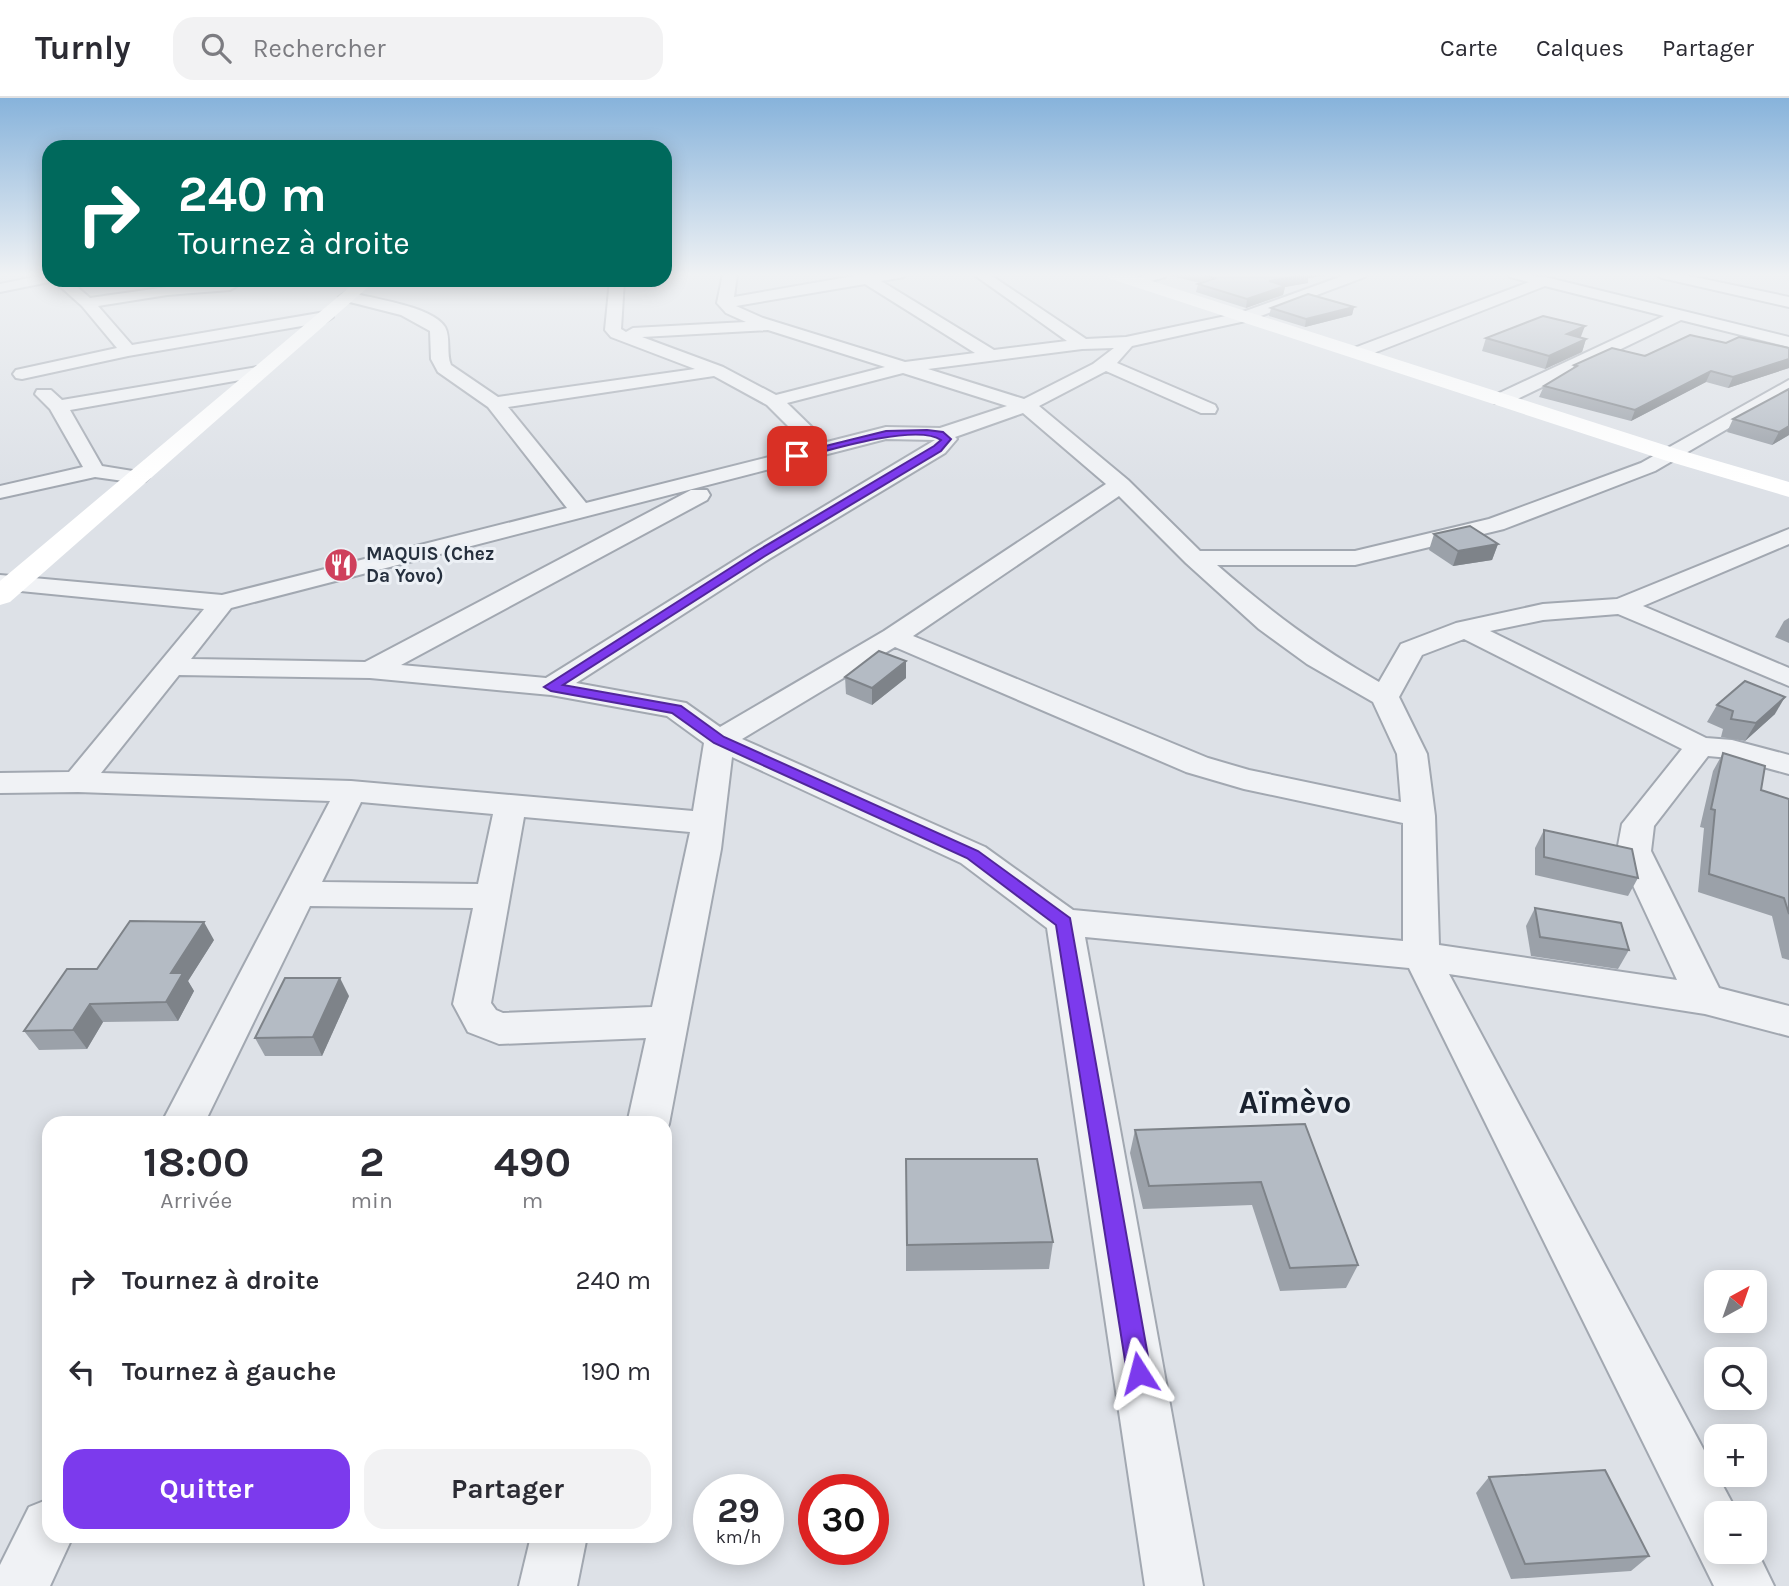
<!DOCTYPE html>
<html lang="fr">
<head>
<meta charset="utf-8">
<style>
  body { margin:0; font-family:Karla,sans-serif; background:#f2f2f3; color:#2b2b33; height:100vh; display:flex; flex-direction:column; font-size:26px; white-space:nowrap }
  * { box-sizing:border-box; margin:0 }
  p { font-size:23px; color:#7c7c81 }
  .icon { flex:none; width:38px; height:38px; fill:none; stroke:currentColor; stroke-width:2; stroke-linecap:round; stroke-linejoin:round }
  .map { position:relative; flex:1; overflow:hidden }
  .drawer { position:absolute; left:42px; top:1018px; width:630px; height:427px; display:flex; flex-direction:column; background:#fff; border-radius:21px; box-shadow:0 4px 18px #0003 }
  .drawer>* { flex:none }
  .top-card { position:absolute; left:42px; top:42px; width:630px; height:147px; border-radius:21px; box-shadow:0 4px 18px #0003; background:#00695c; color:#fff; overflow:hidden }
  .needle { width:46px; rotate:40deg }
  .buttons { position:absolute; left:1704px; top:1172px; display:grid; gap:14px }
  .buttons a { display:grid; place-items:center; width:63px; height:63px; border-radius:14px; background:#fff; box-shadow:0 4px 18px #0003; font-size:35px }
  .speed { position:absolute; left:693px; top:1376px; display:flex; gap:14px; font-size:35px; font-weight:700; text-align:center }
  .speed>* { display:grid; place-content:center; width:91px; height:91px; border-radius:50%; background:#fff; box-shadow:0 4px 18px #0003; line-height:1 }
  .speed small { font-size:18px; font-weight:400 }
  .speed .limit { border:10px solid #d22; background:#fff; color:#111 }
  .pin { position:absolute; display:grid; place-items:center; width:60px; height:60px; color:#fff; margin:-30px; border-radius:14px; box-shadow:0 4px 10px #0006 }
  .me { position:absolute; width:77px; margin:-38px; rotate:351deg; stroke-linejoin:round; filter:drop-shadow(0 0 5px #0008) }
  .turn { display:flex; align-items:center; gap:24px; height:147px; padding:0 21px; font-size:32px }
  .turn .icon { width:91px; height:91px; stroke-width:2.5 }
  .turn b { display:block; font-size:49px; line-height:60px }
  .eta { display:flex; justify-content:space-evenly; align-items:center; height:119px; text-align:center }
  .eta b { font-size:42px; font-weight:700; line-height:49px }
  .button { display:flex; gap:14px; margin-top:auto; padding:14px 21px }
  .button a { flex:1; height:80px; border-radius:21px; background:#7c3aed; color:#fff; font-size:28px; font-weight:700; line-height:80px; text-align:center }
  .button a+a { background:#f2f2f3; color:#2b2b33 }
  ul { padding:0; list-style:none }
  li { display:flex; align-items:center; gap:21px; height:91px; padding:0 21px }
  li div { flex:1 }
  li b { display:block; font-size:26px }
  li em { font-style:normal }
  header { display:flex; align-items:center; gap:42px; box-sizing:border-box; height:98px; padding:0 35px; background:#fff; border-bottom:2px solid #e1e1e2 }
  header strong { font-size:33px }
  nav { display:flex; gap:38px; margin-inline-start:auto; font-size:24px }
  .search { width:490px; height:63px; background:#f2f2f3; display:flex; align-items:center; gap:18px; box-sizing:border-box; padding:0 24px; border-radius:21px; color:#7c7c81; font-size:26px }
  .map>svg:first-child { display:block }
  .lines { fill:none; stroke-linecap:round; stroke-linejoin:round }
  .street-casing { stroke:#a2a8b1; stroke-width:4 }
  .street { fill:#f0f2f5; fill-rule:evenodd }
  .secondary { fill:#fff; fill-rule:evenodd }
  .wall { fill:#9ba1a9 }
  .shaded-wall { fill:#7e8389 }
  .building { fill:#b4bbc4; stroke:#7e8389; stroke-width:2 }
  .route { fill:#7c3aed; stroke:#51269a; stroke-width:2 }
  .labels { text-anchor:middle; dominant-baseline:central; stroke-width:6; stroke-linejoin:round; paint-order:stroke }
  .far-poi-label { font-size:19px; font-weight:bold; fill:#26303e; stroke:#ecf0f5; text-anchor:start }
  .near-quarter-label { font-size:32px; font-weight:bold; fill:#19212e; stroke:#ecf0f5 }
</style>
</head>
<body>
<header>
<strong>Turnly</strong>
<div class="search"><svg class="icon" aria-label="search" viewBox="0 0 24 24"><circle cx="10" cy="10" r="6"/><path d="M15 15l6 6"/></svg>Rechercher</div>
<nav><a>Carte</a><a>Calques</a><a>Partager</a></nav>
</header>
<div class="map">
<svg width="1789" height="1488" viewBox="0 0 1789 1488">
  <rect width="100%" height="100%" fill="#dde1e7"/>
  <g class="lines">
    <!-- street casing -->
    <g class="street-casing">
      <g id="street">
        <path d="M 49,176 L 49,182 L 69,182 L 90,200 L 167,189 L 230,184 L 237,188 L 230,192 L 167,197 L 98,208 L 132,247 L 325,214 L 333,219 L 325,224 L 128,258 L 22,281 L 16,280 L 13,276 L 16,272 L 117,250 L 82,208 L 54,183 L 0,194 L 0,186 Z"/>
        <path d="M 723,176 L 737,176 L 734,199 L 865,176 L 906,176 L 904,179 L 881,183 L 994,252 L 1067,243 L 973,176 L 989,176 L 1086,241 L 1126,239 L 1240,215 L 1348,176 L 1367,176 L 1365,179 L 1250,222 L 1132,248 L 1117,265 L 1215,307 L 1217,311 L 1215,315 L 1201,315 L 1106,273 L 1039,308 L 1128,382 L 1200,453 L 1355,453 L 1489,421 L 1641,365 L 1789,282 L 1789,295 L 1655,373 L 1504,431 L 1355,467 L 1217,467 C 1271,514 1316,548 1379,584 L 1401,546 L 1456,525 L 1543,506 L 1617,501 L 1789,431 L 1789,446 L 1643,508 L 1789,570 L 1789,588 L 1618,516 L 1543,522 L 1490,533 L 1706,640 L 1732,642 L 1789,657 L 1789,676 L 1730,660 L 1708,658 L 1654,728 L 1651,753 L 1719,890 L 1789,908 L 1789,938 L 1705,916 L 1449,876 L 1737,1414 L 1717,1416 L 1717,1454 L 1755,1454 L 1755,1449 L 1774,1488 L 1714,1488 L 1409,870 L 1085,839 L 1203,1488 L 1145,1488 L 1047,830 L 961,765 L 732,659 L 721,751 L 669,1026 L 665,1035 L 665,1026 L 627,1026 L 646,940 L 499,946 L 468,934 L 453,906 L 473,810 L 310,808 L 204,1026 L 161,1026 L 330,703 L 78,694 L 0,695 L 0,675 L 69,674 L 204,511 L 0,491 L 0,477 L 222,497 L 567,410 L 488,309 L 438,274 L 431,261 L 430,233 L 401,217 L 342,202 L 339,199 L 347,194 C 370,200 432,208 445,229 C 451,240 446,256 451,267 L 498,299 L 695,271 L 611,239 L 605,232 L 610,182 L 624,182 L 621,231 L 626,234 L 633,230 L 746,224 L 726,215 L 717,205 ZM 865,186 L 975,255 L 905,264 L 763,220 L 736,208 ZM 768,232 L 885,269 L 776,297 L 723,269 L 642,239 ZM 1114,250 L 1093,266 L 1024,301 L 928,271 L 1082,251 ZM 903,275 L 1007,308 L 940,330 L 886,329 L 827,344 L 787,305 ZM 714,278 L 767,307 L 809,349 L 586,405 L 508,309 ZM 1023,315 L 1106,386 L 884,533 L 720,629 L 686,605 L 576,585 L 769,461 L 945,355 L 957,341 L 955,339 ZM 886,341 L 935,342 L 753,451 L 546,580 L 401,567 L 707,402 L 710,397 L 707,392 L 691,392 L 365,564 L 191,561 L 231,510 ZM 1119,398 L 1186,465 L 1259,531 L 1307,566 L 1373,604 L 1397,656 L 1401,704 L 1249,672 L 1208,660 L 913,538 ZM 1464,541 L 1682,651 L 1622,726 L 1617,753 L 1677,882 L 1439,847 L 1435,718 L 1427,656 L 1399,599 L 1422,557 ZM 895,549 L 1186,674 L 1244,691 L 1403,725 L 1403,843 L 1073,812 L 985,749 L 742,641 ZM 179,577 L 370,580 L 551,597 L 667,618 L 704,645 L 693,713 L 351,683 L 101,675 ZM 361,704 L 493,716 L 478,786 L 322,784 ZM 524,719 L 690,734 L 652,909 L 503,915 L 496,912 L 491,905 Z"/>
        <path d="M 1146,176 L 1167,176 L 1165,179 L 1137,187 L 1130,183 Z"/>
        <path d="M 1508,176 L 1545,179 L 1789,239 L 1789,249 L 1681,222 L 1509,305 L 1495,305 L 1493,301 L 1495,297 L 1664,218 L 1545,188 L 1366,258 L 1360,259 L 1351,254 L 1354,250 L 1529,184 L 1510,179 Z"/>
        <path d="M 1655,176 L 1680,176 L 1789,199 L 1789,209 L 1662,180 Z"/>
        <path d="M 257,269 L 266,274 L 263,278 L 70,312 L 102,368 L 145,375 L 149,379 L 145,383 L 138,385 L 95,379 L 0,400 L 0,388 L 83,369 L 50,311 L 35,296 L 37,292 L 51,292 L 62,302 Z"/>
        <path d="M 49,1401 L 49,1438 L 73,1438 L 50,1488 L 0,1488 L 0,1467 L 29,1409 Z"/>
        <path d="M 531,1438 L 587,1438 L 577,1488 L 519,1488 Z"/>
      </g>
    </g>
    <!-- street -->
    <use href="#street" class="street"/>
    <!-- secondary -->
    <g class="secondary">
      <path d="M 1106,176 L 1130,176 L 1680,352 L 1789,384 L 1789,399 L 1664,362 L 1108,180 Z"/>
      <path d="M 358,182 L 376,182 L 10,504 L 0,507 L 0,483 Z"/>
    </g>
  </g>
  <!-- wall -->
  <g class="wall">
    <path d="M 1172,176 L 1336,176 L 1308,180 L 1308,185 L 1285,189 L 1283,197 L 1246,210 L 1196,194 L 1198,186 L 1200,185 L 1172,178 Z"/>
    <path d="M 1354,209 L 1352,217 L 1305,229 L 1269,218 L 1271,210 Z"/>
    <path d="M 1486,240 L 1581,240 L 1586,241 L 1582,254 L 1545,271 L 1482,253 Z"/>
    <path d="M 1726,245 L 1789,250 L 1789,270 L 1728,290 L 1706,284 L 1631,323 L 1539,299 L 1544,288 L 1573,270 L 1574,267 Z"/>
    <path d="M 1789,291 L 1789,337 L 1772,347 L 1727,334 L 1733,321 Z"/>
    <path d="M 1434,436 L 1498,446 L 1492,462 L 1453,468 L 1429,452 Z"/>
    <path d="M 1789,520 L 1789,545 L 1775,539 L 1784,523 Z"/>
    <path d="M 845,579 L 906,580 L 872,607 L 846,596 Z"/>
    <path d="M 1717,607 L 1775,616 L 1745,643 L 1721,639 L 1723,631 L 1707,624 Z"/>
    <path d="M 1723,655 L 1761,692 L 1789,701 L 1789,862 L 1782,860 L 1772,818 L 1698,794 L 1704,730 L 1700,729 L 1713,673 Z"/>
    <path d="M 1544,732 L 1638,780 L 1628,798 L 1535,777 L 1535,750 Z"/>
    <path d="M 1535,810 L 1629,852 L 1618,871 L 1531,858 L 1526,828 Z"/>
    <path d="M 214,842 L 188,883 L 194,893 L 178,923 L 103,924 L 87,951 L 39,952 L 24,933 L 97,871 Z"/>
    <path d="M 349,898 L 322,958 L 265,958 L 255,940 Z"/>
    <path d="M 1305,1026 L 1358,1167 L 1346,1190 L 1280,1193 L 1252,1107 L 1143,1111 L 1130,1055 L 1135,1032 Z"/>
    <path d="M 906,1061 L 1053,1144 L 1049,1171 L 906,1173 Z"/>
    <path d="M 1489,1379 L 1649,1458 L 1631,1473 L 1511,1481 L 1476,1395 Z"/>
  </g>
  <!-- shaded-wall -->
  <g class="shaded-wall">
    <path d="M 1302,176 L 1336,176 L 1308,180 L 1308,185 L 1285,189 L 1283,197 L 1246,210 L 1247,201 L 1269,183 Z"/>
    <path d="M 1354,209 L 1352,217 L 1305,229 L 1306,221 Z"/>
    <path d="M 1585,228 L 1580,241 L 1567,236 Z"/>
    <path d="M 1586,241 L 1582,254 L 1545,271 L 1549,258 Z"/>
    <path d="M 1789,261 L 1789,270 L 1728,290 L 1733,279 Z"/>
    <path d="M 1711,273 L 1706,284 L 1631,323 L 1635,312 Z"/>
    <path d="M 1789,328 L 1789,337 L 1772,347 L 1779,334 Z"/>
    <path d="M 1498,446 L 1492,462 L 1453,468 L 1458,453 Z"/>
    <path d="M 906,563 L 906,580 L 872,607 L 872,590 Z"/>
    <path d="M 1785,599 L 1775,616 L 1745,643 L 1756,625 Z"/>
    <path d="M 204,824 L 214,842 L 188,883 L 194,893 L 178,923 L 166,904 L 171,875 Z"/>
    <path d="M 340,880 L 349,898 L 322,958 L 313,939 Z"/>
    <path d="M 90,906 L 103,924 L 87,951 L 73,932 Z"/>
  </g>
  <!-- building -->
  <g class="building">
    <path d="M 1198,176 L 1309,176 L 1269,183 L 1285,188 L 1247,201 L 1198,186 L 1216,180 Z"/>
    <path d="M 1308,196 L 1354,209 L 1306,221 L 1271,210 Z"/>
    <path d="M 1543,218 L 1585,228 L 1567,236 L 1586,241 L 1549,258 L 1486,240 Z"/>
    <path d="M 1690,237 L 1726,245 L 1739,239 L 1789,250 L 1789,261 L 1733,279 L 1711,273 L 1635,312 L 1544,288 L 1577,268 L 1574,267 L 1612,250 L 1645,258 Z"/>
    <path d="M 1789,291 L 1789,328 L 1779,334 L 1733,321 Z"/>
    <path d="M 1470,428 L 1498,446 L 1458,453 L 1434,436 Z"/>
    <path d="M 879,553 L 906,563 L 872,590 L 845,579 Z"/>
    <path d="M 1745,583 L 1785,599 L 1756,625 L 1731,621 L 1733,613 L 1717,607 Z"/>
    <path d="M 1723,655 L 1765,668 L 1761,692 L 1789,701 L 1789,816 L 1784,800 L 1709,776 L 1715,712 L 1711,711 Z"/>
    <path d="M 1544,732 L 1632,751 L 1638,780 L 1544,759 Z"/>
    <path d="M 1535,810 L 1621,825 L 1629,852 L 1540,839 Z"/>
    <path d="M 130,823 L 204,824 L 171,875 L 183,875 L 166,904 L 90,906 L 73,932 L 24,933 L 67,871 L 97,871 Z"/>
    <path d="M 285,880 L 340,880 L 313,939 L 255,940 Z"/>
    <path d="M 1305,1026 L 1358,1167 L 1290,1170 L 1261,1084 L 1149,1088 L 1135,1032 Z"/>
    <path d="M 906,1061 L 1037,1061 L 1053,1144 L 907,1147 Z"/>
    <path d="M 1605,1372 L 1649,1458 L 1525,1466 L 1489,1379 Z"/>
  </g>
  <!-- sky -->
  <linearGradient id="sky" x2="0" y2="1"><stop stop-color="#87b3db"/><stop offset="0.46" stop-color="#f0f2f4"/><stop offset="1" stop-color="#f0f2f4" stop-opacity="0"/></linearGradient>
  <rect width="1789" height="384" fill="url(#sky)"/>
  <!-- route -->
  <path class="route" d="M 927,332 L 943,334 L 951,341 L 941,353 L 765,458 L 563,587 L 681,608 L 724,639 L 978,753 L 1070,820 L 1151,1275 L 1148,1284 L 1139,1288 L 1130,1284 L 1127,1275 L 1056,827 L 967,760 L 714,645 L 672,615 L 551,593 L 544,589 L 757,453 L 934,348 L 941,342 C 916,325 826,353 797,361 L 793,360 L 793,356 L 886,333 Z"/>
  <!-- icons -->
  <defs>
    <g id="restaurant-disc" transform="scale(1.75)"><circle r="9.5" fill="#cf405c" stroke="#ecf0f5"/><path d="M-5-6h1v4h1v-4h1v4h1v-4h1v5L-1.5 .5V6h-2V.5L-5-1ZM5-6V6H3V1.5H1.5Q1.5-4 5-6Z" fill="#fff"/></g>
  </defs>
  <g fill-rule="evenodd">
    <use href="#restaurant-disc" x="341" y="467"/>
  </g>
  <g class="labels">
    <!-- far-poi labels -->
    <g class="far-poi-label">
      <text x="366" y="456">MAQUIS (Chez<tspan x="366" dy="22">Da Yovo)</tspan></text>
    </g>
    <!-- near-quarter labels -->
    <g class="near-quarter-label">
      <text x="1295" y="1004">Aïmèvo</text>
    </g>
  </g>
</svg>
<div class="buttons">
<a><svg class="needle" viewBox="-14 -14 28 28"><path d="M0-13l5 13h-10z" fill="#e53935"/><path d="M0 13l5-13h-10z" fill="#7c7c81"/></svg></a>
<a><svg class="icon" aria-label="search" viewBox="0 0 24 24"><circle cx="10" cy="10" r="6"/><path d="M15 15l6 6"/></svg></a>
<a>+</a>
<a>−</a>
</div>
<div class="speed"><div>29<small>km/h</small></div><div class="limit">30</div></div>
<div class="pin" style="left:797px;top:358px;background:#d93025"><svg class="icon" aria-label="arrive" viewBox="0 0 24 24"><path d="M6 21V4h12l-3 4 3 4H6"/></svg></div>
<svg class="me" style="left:1139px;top:1275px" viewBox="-20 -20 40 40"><path d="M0-17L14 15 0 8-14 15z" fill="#7c3aed" stroke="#fff" stroke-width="4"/></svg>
<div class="top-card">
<div class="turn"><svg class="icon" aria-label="right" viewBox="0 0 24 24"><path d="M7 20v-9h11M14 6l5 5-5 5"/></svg><div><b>240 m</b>Tournez à droite</div></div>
</div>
<section class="drawer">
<div class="eta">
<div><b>18:00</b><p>Arrivée</p></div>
<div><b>2</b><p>min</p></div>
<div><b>490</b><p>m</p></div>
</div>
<ul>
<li><svg class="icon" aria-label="right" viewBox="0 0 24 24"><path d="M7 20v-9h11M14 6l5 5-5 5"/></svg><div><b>Tournez à droite</b></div><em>240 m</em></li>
<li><svg class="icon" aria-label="left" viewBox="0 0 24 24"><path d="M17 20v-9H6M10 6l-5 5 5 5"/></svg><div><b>Tournez à gauche</b></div><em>190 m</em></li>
</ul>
<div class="button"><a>Quitter</a><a>Partager</a></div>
</section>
</div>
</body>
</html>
